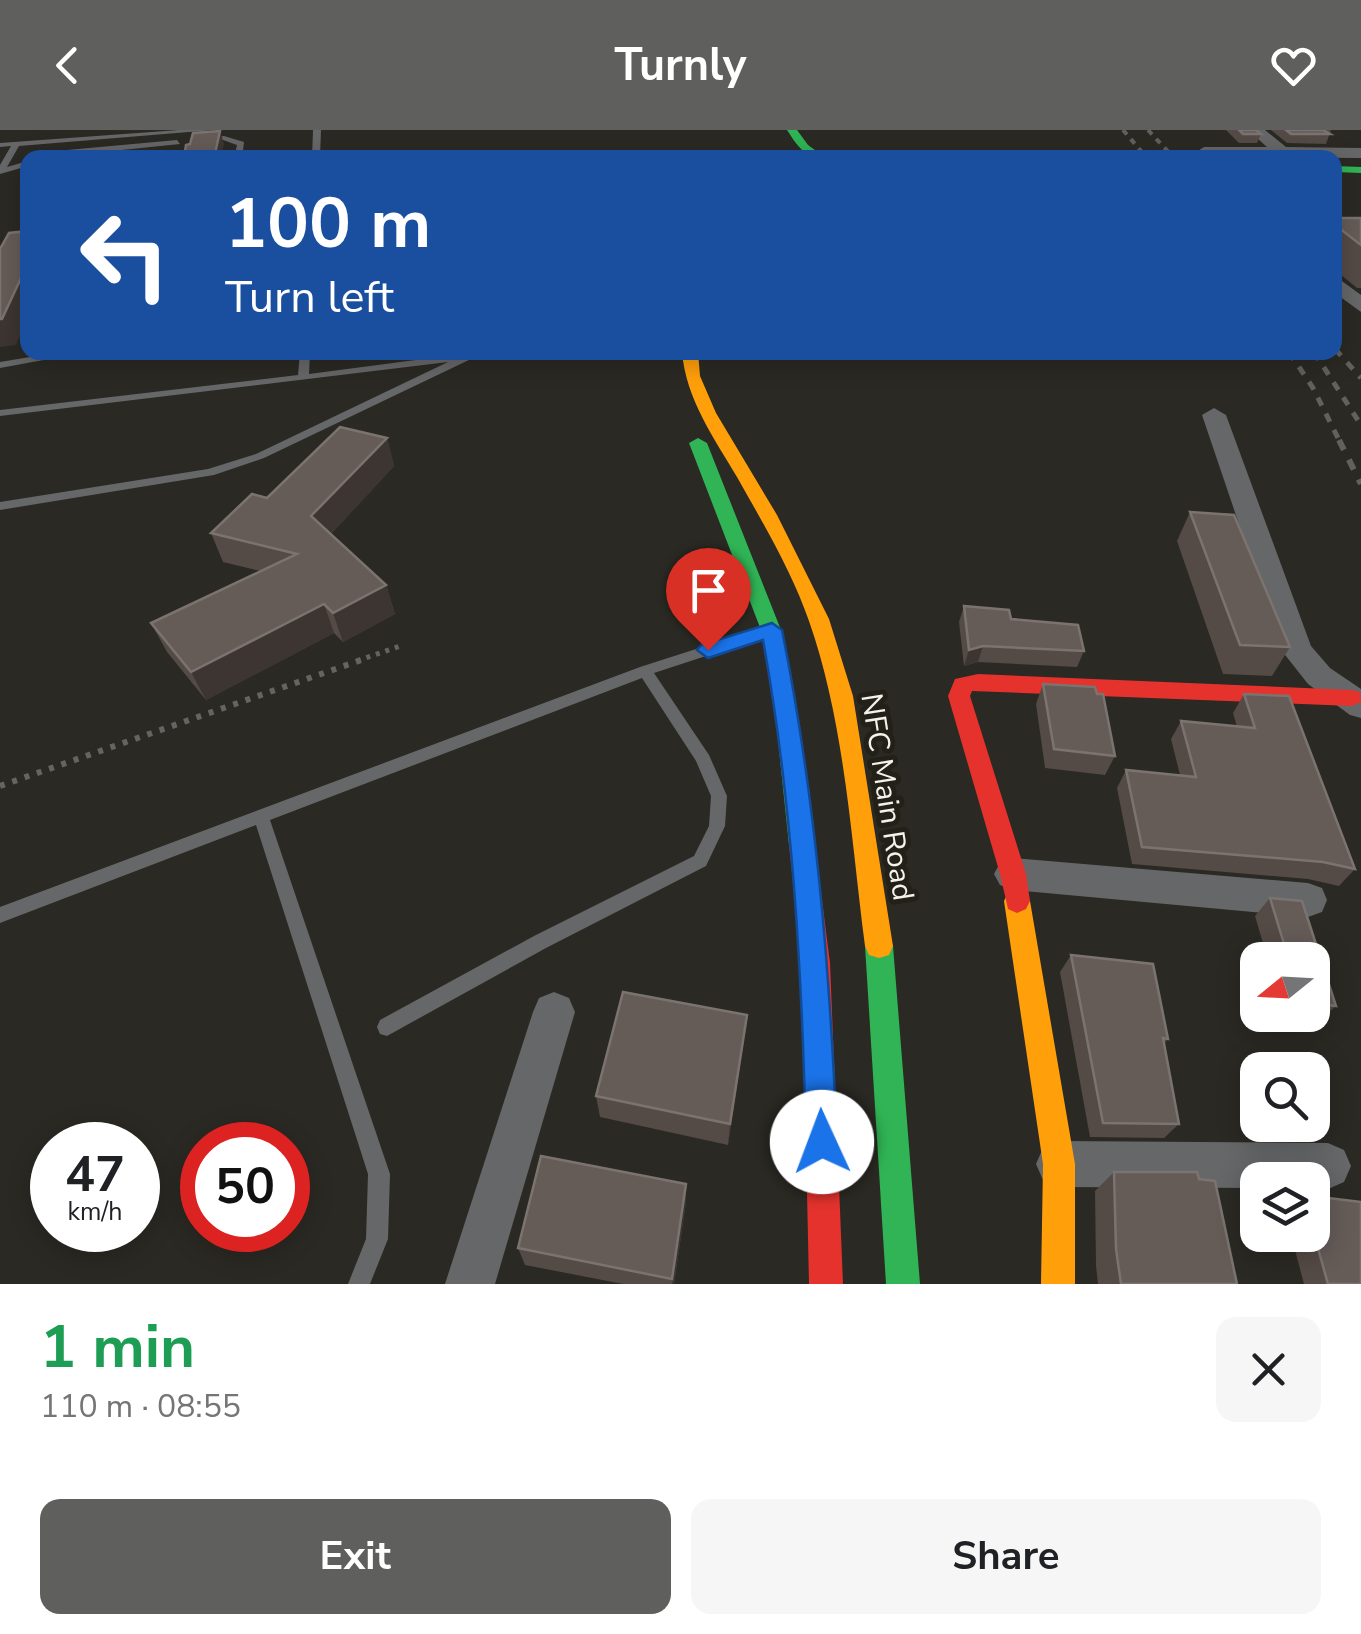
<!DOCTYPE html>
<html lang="en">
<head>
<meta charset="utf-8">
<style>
  body { margin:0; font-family:"Nunito Sans",sans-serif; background:#f6f6f6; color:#202124; height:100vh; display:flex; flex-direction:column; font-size:38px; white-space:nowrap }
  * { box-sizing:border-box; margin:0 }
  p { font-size:32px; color:#757577 }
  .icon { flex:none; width:55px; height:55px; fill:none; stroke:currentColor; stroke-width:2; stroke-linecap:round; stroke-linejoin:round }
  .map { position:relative; height:1154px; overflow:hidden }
  .sheet { display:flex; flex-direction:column; background:#fff; flex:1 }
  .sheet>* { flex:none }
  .hud { position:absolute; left:20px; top:20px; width:1322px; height:210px; border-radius:20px; box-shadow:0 5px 25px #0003; background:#1a4fa0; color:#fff; overflow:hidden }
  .needle { width:65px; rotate:252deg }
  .fabs { position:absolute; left:1240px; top:812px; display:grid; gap:20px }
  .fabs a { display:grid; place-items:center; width:90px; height:90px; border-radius:20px; background:#fff; box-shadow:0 5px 25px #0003; font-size:50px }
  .speed { position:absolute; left:30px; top:992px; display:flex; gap:20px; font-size:50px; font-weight:700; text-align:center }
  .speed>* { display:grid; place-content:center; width:130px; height:130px; border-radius:50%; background:#fff; box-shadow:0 5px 25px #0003; line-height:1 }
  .speed small { font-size:25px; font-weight:400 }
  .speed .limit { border:15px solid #d22; background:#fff; color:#111 }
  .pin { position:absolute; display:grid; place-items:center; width:85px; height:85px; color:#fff; margin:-102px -42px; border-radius:50% 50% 50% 0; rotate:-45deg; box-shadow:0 0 10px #0007 }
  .pin .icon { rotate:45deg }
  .me { position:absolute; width:110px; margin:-55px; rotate:358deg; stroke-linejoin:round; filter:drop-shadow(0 0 8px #0008) }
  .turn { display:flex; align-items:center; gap:35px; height:210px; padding:0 40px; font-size:45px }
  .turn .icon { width:130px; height:130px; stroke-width:2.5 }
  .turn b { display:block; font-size:70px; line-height:85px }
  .round { display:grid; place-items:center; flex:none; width:105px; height:105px; border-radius:20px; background:#f6f6f6 }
  .headline { display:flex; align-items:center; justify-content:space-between; height:170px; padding:0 40px }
  h1 { font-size:60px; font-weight:700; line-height:75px; color:#1e9e55 }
  .button { display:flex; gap:20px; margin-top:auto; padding:20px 40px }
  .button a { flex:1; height:115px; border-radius:20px; background:#5f605e; color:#fff; font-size:40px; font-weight:700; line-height:115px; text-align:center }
  .button a+a { background:#f6f6f6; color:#202124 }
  header { display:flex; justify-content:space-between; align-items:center; height:130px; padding:0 40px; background:#5f605e; color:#fff; font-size:45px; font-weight:700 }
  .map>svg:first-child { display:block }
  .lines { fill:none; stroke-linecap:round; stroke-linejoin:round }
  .path-far1 { stroke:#656462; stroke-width:5; stroke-dasharray:4 6; stroke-linecap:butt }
  .path { stroke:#656462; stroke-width:6; stroke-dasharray:5 8; stroke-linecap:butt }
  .lane { fill:#666768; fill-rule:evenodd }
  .street { fill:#666768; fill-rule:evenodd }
  .fast { fill:#30b455; fill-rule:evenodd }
  .slow { fill:#ff9f0a; fill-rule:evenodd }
  .jam { fill:#e5322d; fill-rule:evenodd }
  .rail-far2 { stroke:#61615e; stroke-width:4; stroke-dasharray:6 6; stroke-linecap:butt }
  .rail-far1 { stroke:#61615e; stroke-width:5; stroke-dasharray:9 9; stroke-linecap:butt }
  .rail { stroke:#61615e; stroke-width:6; stroke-dasharray:11 11; stroke-linecap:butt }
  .wall { fill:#544a46 }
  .shaded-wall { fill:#3c3531 }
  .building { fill:#655c58; stroke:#7b736f; stroke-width:2.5 }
  .route { fill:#1a73e8; stroke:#114b97; stroke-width:2.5 }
  .labels { text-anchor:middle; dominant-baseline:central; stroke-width:10; stroke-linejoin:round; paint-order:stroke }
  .street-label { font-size:30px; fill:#f3f2eb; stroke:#232017 }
</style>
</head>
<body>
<header><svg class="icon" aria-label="back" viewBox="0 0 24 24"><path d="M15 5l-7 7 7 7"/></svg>Turnly<svg class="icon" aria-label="heart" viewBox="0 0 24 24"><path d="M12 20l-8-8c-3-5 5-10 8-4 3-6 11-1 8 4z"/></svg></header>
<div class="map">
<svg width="1361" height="1154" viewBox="0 0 1361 1154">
  <rect width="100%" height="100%" fill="#2a2923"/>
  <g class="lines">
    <!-- path-far1 -->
    <path class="path-far1" d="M 357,531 L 403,515"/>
    <!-- path -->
    <path class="path" d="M 0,656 L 364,529"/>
    <!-- lane -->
    <g class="lane">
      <path d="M 179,0 L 213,0 L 19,16 L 7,37 L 28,31 L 28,36 L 0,44 L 0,35 L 11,16 L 0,17 L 0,13 Z"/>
      <path d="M 313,0 L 321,0 L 320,28 L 312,28 Z"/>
      <path d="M 224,6 L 244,12 L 242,28 L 234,28 L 237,15 L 223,10 L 205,12 L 201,10 Z"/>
      <path d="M 177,10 L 180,14 L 44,28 L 67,20 Z"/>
      <path d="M 60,222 L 87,222 L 0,238 L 0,232 Z"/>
      <path d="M 300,222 L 310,222 L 309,244 L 469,223 L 506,222 L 471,229 L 264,328 L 214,345 L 0,380 L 0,372 L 208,339 L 256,324 L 448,232 L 0,286 L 0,280 L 298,245 Z"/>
      <path d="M 768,496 L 773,498 L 775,501 L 773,504 L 654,543 L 709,625 L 727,666 L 725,696 L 706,736 L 546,818 L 387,906 L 380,904 L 377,897 L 380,890 L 534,806 L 694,726 L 709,696 L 711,666 L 696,631 L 642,548 L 270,690 L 390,1044 L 388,1109 L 370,1154 L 348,1154 L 366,1109 L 368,1044 L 256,695 L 0,793 L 0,777 L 640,537 Z"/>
    </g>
    <!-- street -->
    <g class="street">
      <path d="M 1248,0 L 1265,0 L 1286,17 L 1361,18 L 1361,28 L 1204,27 L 1196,22 L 1204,17 L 1267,17 Z"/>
      <path d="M 1335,146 L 1361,165 L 1361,182 L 1335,163 Z"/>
      <path d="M 1214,278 L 1226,285 L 1311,516 L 1330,538 L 1361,559 L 1361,588 L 1350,585 L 1308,554 L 1282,521 L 1202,285 Z"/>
      <path d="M 1013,728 L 1308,753 L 1322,758 L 1327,770 L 1322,782 L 1308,787 L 1013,760 L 1000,755 L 994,744 L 1000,733 Z"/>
      <path d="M 554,862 L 569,868 L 575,882 L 495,1154 L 445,1154 L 533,882 L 539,868 Z"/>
      <path d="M 1059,1011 L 1328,1013 L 1344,1020 L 1351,1036 L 1344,1052 L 1328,1059 L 1312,1059 L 1312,1050 L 1258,1050 L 1258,1058 L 1059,1057 L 1043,1050 L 1036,1034 L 1043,1018 Z"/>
    </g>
    <!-- fast -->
    <g class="fast">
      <path d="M 787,0 L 797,0 L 808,15 L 826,28 C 805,28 798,17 787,0 Z"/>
      <path d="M 1335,36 L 1361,37 L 1361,43 L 1335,42 Z"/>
      <path d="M 698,308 L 707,313 L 781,500 L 796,572 L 815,715 L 811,722 L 802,726 L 793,722 L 789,715 L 774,572 L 761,500 L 689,313 Z"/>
      <path d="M 879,804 L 889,807 L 893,816 L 920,1154 L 886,1154 L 865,816 L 869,807 Z"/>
    </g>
    <!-- slow -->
    <g class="slow">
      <path d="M 682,222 L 698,222 L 700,246 L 716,283 L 777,385 L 829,489 L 853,566 L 893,816 L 889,825 L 879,828 L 869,825 L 865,816 C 851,709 845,594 809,491 C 792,442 763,393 737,347 C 714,308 686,269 682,222 Z"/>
      <path d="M 1017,759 L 1026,763 L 1030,771 L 1075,1034 L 1075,1154 L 1041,1154 L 1043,1034 L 1004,771 L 1008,763 Z"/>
    </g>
    <!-- jam -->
    <g class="jam">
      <path d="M 978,544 L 1352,560 L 1360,562 L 1361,572 L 1352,576 L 972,561 L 970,566 L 1026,744 L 1030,771 L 1026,779 L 1017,783 L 1008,779 L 1000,744 L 948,566 L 955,549 Z"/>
      <path d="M 802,704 L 811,708 L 815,715 L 830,833 L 843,1154 L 809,1154 L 802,833 L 789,715 L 793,708 Z"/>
    </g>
    <!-- rail-far2 -->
    <g class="rail-far2">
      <path d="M 1123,0 L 1147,28"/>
      <path d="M 1148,0 L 1174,28"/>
    </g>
    <!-- rail-far1 -->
    <g class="rail-far1">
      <path d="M 1335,219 L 1361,248"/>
      <path d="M 1289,222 L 1313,258 L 1340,312"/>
      <path d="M 1314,222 L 1361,295"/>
    </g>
    <!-- rail -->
    <path class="rail" d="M 1339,310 L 1361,354"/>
  </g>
  <!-- wall -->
  <g class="wall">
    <path d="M 1197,0 L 1256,0 L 1261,4 L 1257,13 L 1239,13 L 1226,0 Z"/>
    <path d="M 1271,0 L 1331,0 L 1326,14 L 1287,13 Z"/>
    <path d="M 1335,88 L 1361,88 L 1361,158 L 1357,158 L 1335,140 Z"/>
    <path d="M 387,308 L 394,336 L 331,404 L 386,455 L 395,484 L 343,512 L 334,503 L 206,570 L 167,522 L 151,493 L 260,441 L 223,432 L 211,403 L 267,368 Z"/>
    <path d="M 1190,382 L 1290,517 L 1272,546 L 1223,544 L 1177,411 Z"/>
    <path d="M 964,476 L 1011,489 L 1084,521 L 1077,537 L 978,532 L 964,536 L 959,492 Z"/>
    <path d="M 1043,554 L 1097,564 L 1115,626 L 1105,645 L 1045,638 L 1036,574 Z"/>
    <path d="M 1244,564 L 1355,739 L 1339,756 L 1308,749 L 1132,734 L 1117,658 L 1126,640 L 1180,645 L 1171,609 L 1181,591 L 1237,597 L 1233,583 Z"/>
    <path d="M 1270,768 L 1302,771 L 1336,876 L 1318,892 L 1285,889 L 1284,885 L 1312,885 L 1312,830 L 1268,830 L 1255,786 Z"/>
    <path d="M 1071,825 L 1168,909 L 1164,914 L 1179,994 L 1164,1008 L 1090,1007 L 1060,842 Z"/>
    <path d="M 744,909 L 728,1015 L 600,987 L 596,966 Z"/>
    <path d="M 1114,1042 L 1199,1049 L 1237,1154 L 1098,1154 L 1096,1136 L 1095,1061 Z"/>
    <path d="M 686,1054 L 686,1072 L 674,1154 L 623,1154 L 525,1135 L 518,1118 Z"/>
    <path d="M 1312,1066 L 1361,1154 L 1304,1154 L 1291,1105 L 1312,1105 Z"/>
  </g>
  <!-- shaded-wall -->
  <g class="shaded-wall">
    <path d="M 220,1 L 224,14 L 221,28 L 214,28 Z"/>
    <path d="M 28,133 L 28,188 L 16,215 L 0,217 L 0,189 Z"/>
    <path d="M 387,308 L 394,336 L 321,415 L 311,386 Z"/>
    <path d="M 386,455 L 395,484 L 343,512 L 333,483 Z"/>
    <path d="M 324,474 L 334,503 L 206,570 L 191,542 Z"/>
    <path d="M 983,516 L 978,532 L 964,536 L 969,520 Z"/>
    <path d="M 747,885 L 744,909 L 728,1015 L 730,994 Z"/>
    <path d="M 686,1054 L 686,1072 L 674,1154 L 672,1154 Z"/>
  </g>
  <!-- building -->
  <g class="building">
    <path d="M 1239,0 L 1256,0 L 1261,4 L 1243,4 Z"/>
    <path d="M 1286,0 L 1323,0 L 1330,4 L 1291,4 Z"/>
    <path d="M 220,1 L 214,28 L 184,28 L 186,15 L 190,14 L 193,3 Z"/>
    <path d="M 1335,88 L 1361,88 L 1361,115 L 1335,95 Z"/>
    <path d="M 28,101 L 28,133 L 2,189 L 0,189 L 0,119 L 9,103 Z"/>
    <path d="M 340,297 L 387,308 L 311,386 L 386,455 L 333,483 L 324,474 L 191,542 L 151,493 L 297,424 L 211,403 L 252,364 L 267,368 Z"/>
    <path d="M 1190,382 L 1234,385 L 1290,517 L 1240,515 Z"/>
    <path d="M 964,476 L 1009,480 L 1011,489 L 1078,495 L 1084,521 L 983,516 L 969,520 Z"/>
    <path d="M 1043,554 L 1095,557 L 1097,564 L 1103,564 L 1115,626 L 1054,619 Z"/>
    <path d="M 1244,564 L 1289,566 L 1355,739 L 1323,732 L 1142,717 L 1126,640 L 1196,647 L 1181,591 L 1255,598 Z"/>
    <path d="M 1270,768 L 1302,771 L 1336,876 L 1312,873 L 1312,830 L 1289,830 Z"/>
    <path d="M 1071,825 L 1153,834 L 1168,909 L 1163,908 L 1179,994 L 1103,993 Z"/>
    <path d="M 623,862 L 747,885 L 730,994 L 596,966 Z"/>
    <path d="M 541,1026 L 686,1054 L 672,1149 L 518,1118 Z"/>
    <path d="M 1114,1042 L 1197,1042 L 1199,1049 L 1215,1051 L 1237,1154 L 1121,1154 L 1116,1119 Z"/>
    <path d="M 1312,1066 L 1361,1072 L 1361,1154 L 1328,1154 L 1312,1097 Z"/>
  </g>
  <!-- route -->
  <path class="route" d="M 772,493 L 782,500 C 816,669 830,840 837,1012 L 833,1023 L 822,1027 L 810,1023 L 806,1012 C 802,844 793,676 763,510 L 708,528 L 697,520 L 701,515 Z"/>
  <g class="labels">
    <!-- street labels -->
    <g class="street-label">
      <text transform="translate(887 667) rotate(81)">NFC Main Road</text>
    </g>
  </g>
</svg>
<div class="fabs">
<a><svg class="needle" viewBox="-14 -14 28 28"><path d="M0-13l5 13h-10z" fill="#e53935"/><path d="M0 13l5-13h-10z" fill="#757577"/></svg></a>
<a><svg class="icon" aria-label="search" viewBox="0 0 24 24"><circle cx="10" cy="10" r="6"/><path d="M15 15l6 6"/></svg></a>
<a><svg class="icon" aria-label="layers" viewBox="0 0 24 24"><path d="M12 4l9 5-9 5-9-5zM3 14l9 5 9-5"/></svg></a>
</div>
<div class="speed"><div>47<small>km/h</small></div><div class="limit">50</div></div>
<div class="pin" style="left:708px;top:520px;background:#d93025"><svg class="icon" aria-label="arrive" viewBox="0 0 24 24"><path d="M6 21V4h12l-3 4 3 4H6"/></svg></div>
<svg class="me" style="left:822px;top:1012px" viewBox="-20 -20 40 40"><circle r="19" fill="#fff"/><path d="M0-13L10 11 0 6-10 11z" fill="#1a73e8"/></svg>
<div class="hud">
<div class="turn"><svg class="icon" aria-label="left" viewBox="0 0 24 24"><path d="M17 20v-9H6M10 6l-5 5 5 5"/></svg><div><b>100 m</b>Turn left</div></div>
</div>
</div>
<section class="sheet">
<div class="headline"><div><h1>1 min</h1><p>110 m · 08:55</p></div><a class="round"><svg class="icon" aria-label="close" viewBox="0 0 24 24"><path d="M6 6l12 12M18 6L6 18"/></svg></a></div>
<div class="button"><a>Exit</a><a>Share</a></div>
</section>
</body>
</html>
